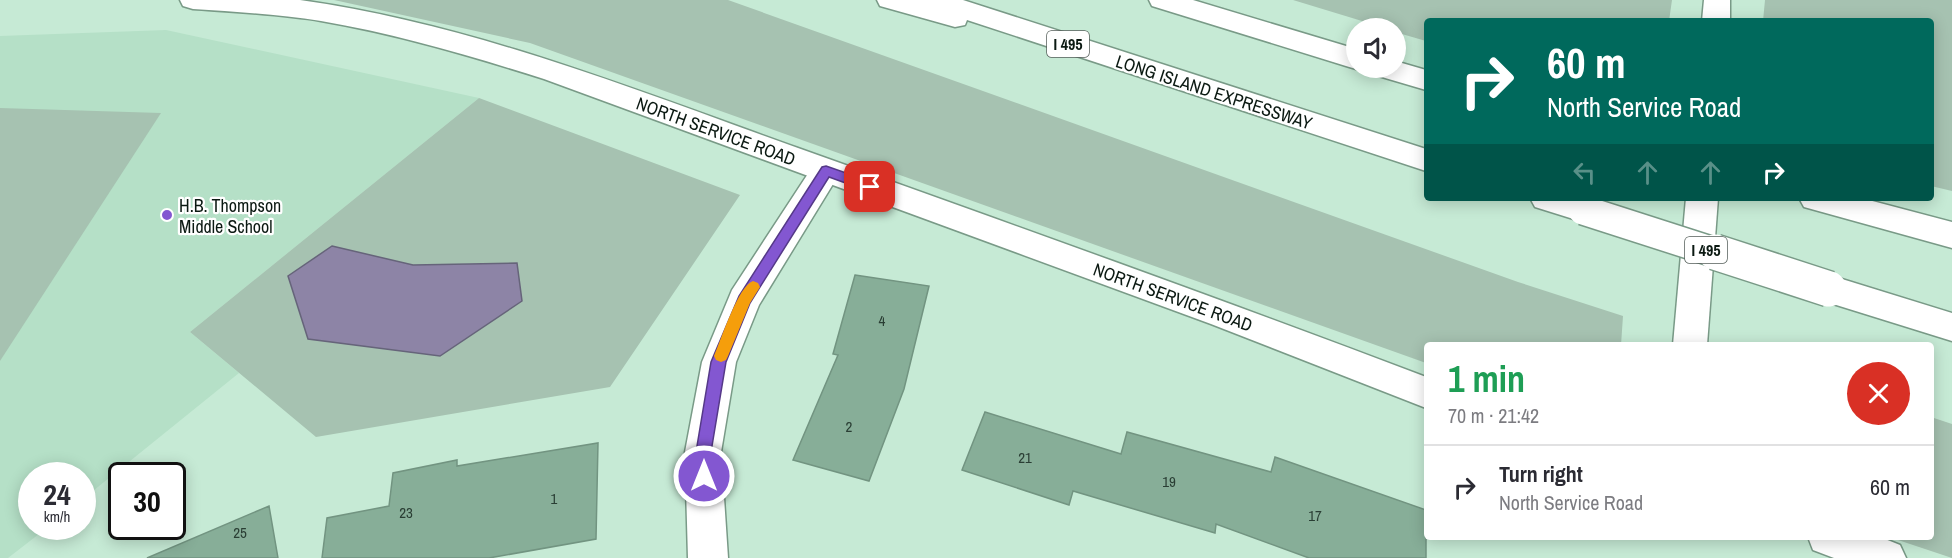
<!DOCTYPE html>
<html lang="en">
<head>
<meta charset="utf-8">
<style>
  body { margin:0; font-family:"Archivo Narrow",sans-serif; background:#f7f7f7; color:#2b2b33; height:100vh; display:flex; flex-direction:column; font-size:22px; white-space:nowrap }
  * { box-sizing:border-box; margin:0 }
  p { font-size:20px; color:#7c7c81 }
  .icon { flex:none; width:33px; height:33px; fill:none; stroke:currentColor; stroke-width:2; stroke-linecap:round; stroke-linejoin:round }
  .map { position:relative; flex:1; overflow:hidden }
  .details { position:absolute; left:1424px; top:342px; width:510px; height:198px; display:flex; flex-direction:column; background:#fff; border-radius:6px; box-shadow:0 3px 15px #0003 }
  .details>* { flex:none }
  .banner { position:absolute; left:1424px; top:18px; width:510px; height:183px; border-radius:6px; box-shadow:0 3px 15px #0003; background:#00695c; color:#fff; overflow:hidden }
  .controls { position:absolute; left:1346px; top:18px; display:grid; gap:12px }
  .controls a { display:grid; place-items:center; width:60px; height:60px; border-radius:50%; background:#fff; box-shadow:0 3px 15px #0003; font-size:30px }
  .speed { position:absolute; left:18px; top:462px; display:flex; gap:12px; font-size:30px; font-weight:700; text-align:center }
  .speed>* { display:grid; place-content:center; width:78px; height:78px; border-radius:50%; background:#fff; box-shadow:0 3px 15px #0003; line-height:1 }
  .speed small { font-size:15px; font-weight:400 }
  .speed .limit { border:3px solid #111; border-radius:9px; background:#fff; color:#111 }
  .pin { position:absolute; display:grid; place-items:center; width:51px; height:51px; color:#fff; margin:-26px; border-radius:12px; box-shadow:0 3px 9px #0006 }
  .me { position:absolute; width:66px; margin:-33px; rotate:0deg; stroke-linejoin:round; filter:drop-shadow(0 0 4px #0008) }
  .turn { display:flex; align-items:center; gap:21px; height:126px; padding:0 24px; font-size:27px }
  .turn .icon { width:78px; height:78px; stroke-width:2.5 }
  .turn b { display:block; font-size:42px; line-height:51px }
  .lanes { display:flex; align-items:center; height:57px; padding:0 24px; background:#0003; justify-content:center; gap:30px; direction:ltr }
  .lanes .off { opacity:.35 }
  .round { display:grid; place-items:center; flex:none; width:63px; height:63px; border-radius:32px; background:#f7f7f7 }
  .head { display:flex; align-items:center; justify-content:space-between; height:102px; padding:0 24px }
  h1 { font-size:36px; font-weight:700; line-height:45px; color:#1e9e55 }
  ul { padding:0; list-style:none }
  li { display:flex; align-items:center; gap:18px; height:84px; padding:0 24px; border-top:2px solid #e1e1e2 }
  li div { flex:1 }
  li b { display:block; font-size:22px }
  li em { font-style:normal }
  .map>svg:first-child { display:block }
  .built { fill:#b5e0c7 }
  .green { fill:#a6c2b1; fill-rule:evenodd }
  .water { fill:#8d84a6; stroke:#66647a; stroke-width:1.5 }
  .building { fill:#87ae98; stroke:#729481; stroke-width:1.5 }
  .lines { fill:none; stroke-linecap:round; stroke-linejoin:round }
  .minor-casing { stroke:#799a87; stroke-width:3 }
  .tertiary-casing { stroke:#799a87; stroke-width:3 }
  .secondary-casing { stroke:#799a87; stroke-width:3 }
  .motorway-casing { stroke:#799a87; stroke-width:3 }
  .minor { fill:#fff; fill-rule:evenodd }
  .tertiary { fill:#fff; fill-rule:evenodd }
  .secondary { fill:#fff; fill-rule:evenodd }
  .motorway { fill:#fff; fill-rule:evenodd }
  .motorway-bridge-far1-casing { stroke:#799a87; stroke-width:32; stroke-linecap:butt }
  .motorway-bridge-casing { stroke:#799a87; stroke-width:38; stroke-linecap:butt }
  .motorway-bridge-far1 { stroke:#fff; stroke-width:29 }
  .motorway-bridge { stroke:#fff; stroke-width:35 }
  .route { fill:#8357d1; stroke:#553988; stroke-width:1.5 }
  .slow { fill:#f59e0b }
  .poi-dot { fill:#8357d1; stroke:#fff; stroke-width:2 }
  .labels { text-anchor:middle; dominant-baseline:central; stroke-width:4.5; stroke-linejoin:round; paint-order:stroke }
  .number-label { font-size:15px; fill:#2a3e34 }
  .shield { fill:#fff; stroke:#545e59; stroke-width:1.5 }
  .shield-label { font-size:16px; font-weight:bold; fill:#0b1912 }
  .street-label { font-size:18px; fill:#0b1912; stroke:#fff }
  .poi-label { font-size:18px; fill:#0b1912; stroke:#fff; text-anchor:start }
</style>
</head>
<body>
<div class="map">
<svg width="1952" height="558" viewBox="0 0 1952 558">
  <rect width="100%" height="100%" fill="#c6ead5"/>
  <!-- built -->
  <path class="built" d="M 166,30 L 479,98 L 190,332 L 239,373 L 83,499 L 82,476 L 32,476 L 32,526 L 48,527 L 8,558 L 0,558 L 0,36 Z"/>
  <!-- green -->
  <g class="green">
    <path d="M 334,0 L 728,0 L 1518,282 L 1623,316 L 1621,345 L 1426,345 L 1426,363 L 530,43 Z"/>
    <path d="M 1293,0 L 1672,0 L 1669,21 L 1426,21 L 1426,41 L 1395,32 L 1395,28 L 1385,28 Z"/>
    <path d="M 1765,0 L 1952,0 L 1952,191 L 1931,186 L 1930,21 L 1763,21 Z"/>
    <path d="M 479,98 L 740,195 L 610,387 L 316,437 L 190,332 ZM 379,258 L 413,265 L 516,263 L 288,276 Z"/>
    <path d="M 0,108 L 161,113 L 0,361 Z"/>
    <path d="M 1931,417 L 1952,424 L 1952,558 L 1889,537 L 1930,537 Z"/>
  </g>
  <!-- water -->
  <path class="water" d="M 332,246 L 413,265 L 517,263 L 522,301 L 440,356 L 308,339 L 288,276 Z"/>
  <!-- building -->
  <g class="building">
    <path d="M 855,275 L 929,286 L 904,389 L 869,481 L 793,460 L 838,355 L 833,354 Z"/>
    <path d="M 985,412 L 1121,454 L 1127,432 L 1271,472 L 1275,457 L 1426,510 L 1426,558 L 1309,558 L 1216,524 L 1215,533 L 1073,491 L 1069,505 L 962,470 Z"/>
    <path d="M 598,443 L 596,539 L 489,558 L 322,558 L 327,518 L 389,506 L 393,473 L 457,460 L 457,466 Z"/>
    <path d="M 269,506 L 278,558 L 147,558 Z"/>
  </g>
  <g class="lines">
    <!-- minor casing -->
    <g class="minor-casing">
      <path id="minor" d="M 826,159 L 837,163 L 841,171 L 759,305 L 736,362 L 721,452 L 728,558 L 688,558 L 685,452 L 702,362 L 732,290 L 815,163 Z"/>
    </g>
    <!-- tertiary casing -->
    <g class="tertiary-casing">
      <g id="tertiary">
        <path d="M 1704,0 L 1730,0 L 1730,21 L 1702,21 Z"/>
        <path d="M 1686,198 L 1718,198 L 1707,345 L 1673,345 Z"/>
      </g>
    </g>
    <!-- secondary casing -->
    <g class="secondary-casing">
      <g id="secondary">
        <path d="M 180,0 L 300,0 C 472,24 635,90 798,148 C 1008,223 1218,298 1426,377 L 1426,408 L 1211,324 L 544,79 C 471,56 397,34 321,21 C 279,14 236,12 193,9 L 183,6 Z"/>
        <path d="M 1808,537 L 1880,537 L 1900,545 L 1906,558 L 1834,558 L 1813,550 Z"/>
      </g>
    </g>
    <!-- motorway casing -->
    <g class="motorway-casing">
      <g id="motorway">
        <path d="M 877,0 L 963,0 L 1426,149 L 1426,171 L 967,20 L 965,25 L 955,27 L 880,6 Z"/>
        <path d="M 1149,0 L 1193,0 L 1356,49 L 1356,68 L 1361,68 L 1356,69 L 1346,66 L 1152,6 Z"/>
        <path d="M 1395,61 L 1426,70 L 1426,90 L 1375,75 L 1371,68 L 1395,68 Z"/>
        <path d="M 1530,198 L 1584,198 L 1594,201 L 1599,210 L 1594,219 L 1583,222 L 1535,207 Z"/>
        <path d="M 1799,198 L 1861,198 L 1952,222 L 1952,248 L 1804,207 Z"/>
        <path d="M 1829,275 L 1952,313 L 1952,341 L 1817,299 L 1812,289 L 1817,279 Z"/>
      </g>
    </g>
    <!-- minor -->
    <use href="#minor" class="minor"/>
    <!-- tertiary -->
    <use href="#tertiary" class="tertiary"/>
    <!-- secondary -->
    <use href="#secondary" class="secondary"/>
    <!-- motorway -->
    <use href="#motorway" class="motorway"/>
    <!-- motorway-bridge-far1 casing -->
    <g class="motorway-bridge-far1-casing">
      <path id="motorway-bridge-far1" d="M 1583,210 L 1720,254"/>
    </g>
    <!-- motorway-bridge casing -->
    <g class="motorway-bridge-casing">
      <path id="motorway-bridge" d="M 1715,252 L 1829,289"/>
    </g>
    <!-- motorway-bridge-far1 -->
    <use href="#motorway-bridge-far1" class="motorway-bridge-far1"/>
    <!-- motorway-bridge -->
    <use href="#motorway-bridge" class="motorway-bridge"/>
  </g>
  <!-- route -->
  <path class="route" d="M 826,166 L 875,183 L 877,187 L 870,192 L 829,177 L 750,303 L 726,362 L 711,452 L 712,476 L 710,481 L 704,483 L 699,481 L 696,452 L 711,362 L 739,296 L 822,167 Z"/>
  <!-- slow -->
  <path class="slow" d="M 753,281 L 758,283 L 760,287 L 750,303 L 728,356 L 726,360 L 721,362 L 716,360 L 714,356 C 721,340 738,286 753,281 Z"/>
  <!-- markers -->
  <circle class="poi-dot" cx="167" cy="215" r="6"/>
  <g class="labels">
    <!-- number labels -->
    <g class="number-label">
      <text x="882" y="320">4</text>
      <text x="849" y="426">2</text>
      <text x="1025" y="457">21</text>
      <text x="1169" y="481">19</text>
      <text x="554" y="498">1</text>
      <text x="406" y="512">23</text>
      <text x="1315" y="515">17</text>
      <text x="240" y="532">25</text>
    </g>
    <!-- shield labels -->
    <g class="shield">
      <rect x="1047" y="31" width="42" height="26" rx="4.5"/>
      <rect x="1685" y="237" width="42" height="26" rx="4.5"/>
    </g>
    <g class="shield-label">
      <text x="1068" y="44">I 495</text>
      <text x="1706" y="250">I 495</text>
    </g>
    <!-- street labels -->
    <g class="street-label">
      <text transform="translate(1214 92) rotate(18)">LONG ISLAND EXPRESSWAY</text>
      <text transform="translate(716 131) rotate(20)">NORTH SERVICE ROAD</text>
      <text transform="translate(1173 297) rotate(20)">NORTH SERVICE ROAD</text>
    </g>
    <!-- poi labels -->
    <g class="poi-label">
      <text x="179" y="205">H.B. Thompson<tspan x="179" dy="21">Middle School</tspan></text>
    </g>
  </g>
</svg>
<div class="controls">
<a><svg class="icon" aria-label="sound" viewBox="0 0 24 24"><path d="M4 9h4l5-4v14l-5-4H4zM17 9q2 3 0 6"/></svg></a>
</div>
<div class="speed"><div>24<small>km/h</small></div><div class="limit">30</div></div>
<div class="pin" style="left:870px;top:187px;background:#d93025"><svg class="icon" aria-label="arrive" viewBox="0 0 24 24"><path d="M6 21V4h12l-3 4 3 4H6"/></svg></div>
<svg class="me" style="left:704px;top:476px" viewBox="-20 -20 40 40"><circle r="17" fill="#8357d1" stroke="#fff" stroke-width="3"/><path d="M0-11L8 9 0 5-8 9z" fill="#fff"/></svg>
<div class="banner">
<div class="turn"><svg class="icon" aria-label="right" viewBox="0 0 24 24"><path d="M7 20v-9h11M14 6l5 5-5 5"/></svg><div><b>60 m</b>North Service Road</div></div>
<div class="lanes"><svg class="icon off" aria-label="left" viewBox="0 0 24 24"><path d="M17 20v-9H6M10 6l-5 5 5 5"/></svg><svg class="icon off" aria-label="ahead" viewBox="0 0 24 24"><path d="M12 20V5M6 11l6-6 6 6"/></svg><svg class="icon off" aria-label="ahead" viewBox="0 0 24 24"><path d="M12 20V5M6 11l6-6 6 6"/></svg><svg class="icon" aria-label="right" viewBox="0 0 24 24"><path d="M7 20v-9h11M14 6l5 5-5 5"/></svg></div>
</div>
<section class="details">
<div class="head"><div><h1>1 min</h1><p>70 m · 21:42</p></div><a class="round" style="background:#d93025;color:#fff"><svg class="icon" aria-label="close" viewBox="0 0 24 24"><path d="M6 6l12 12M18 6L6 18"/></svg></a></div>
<ul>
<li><svg class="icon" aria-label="right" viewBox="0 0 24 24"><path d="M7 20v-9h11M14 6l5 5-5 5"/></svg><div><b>Turn right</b><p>North Service Road</p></div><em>60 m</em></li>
</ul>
</section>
</div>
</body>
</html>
